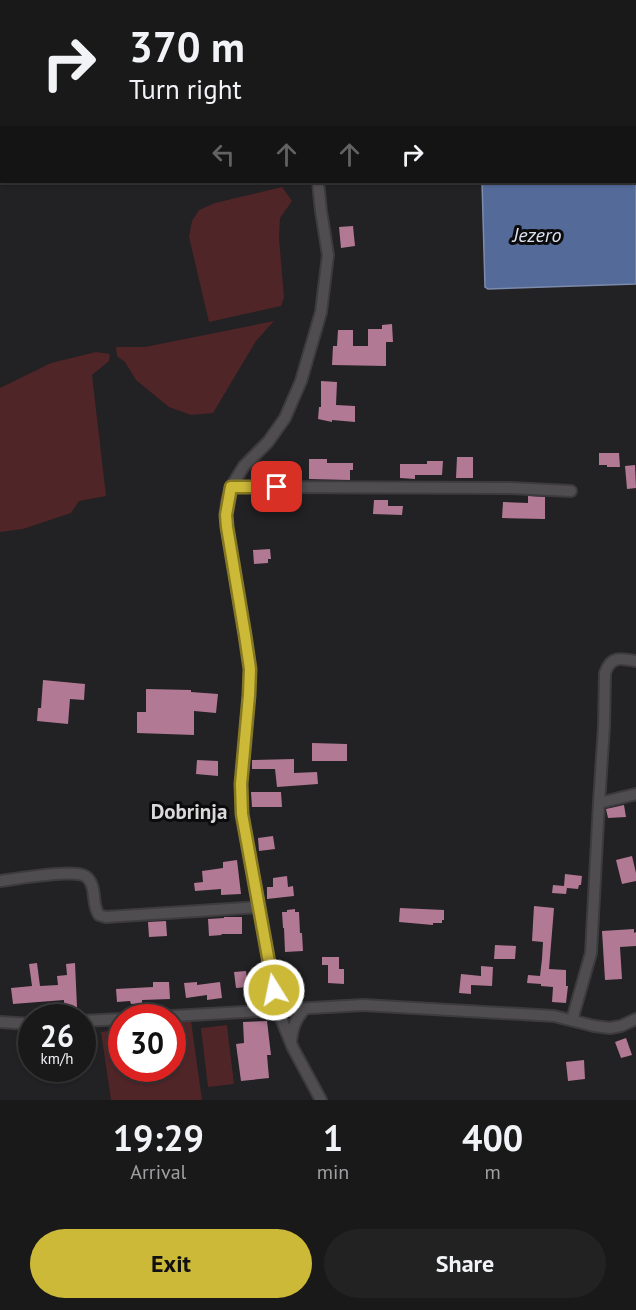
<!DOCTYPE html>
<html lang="en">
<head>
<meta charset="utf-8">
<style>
  body { margin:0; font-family:"PT Sans",sans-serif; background:#232223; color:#f1f3f6; height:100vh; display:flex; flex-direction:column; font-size:22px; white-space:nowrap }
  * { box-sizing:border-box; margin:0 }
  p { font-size:20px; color:#9fa0a2 }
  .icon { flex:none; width:33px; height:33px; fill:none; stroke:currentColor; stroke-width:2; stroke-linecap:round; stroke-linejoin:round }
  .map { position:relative; height:1100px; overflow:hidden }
  .panel { display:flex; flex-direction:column; background:#1a191a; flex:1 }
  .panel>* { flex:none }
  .banner { position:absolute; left:0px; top:0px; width:636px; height:183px; box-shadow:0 2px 4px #0004,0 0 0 2px #383839; background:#1a191a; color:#f1f3f6; overflow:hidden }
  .speed { position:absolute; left:18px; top:1004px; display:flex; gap:12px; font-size:30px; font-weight:700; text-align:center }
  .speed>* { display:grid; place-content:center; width:78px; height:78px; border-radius:50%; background:#1a191a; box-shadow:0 2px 4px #0004,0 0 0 2px #383839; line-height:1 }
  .speed small { font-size:15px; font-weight:400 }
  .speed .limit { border:9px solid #d22; background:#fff; color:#111 }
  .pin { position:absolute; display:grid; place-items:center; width:51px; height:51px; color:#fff; margin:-26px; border-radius:12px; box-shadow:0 3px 9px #0006 }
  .me { position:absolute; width:66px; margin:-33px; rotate:350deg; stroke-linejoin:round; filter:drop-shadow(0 0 4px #0008) }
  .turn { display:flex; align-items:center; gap:21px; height:126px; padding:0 30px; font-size:27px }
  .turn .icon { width:78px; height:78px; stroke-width:2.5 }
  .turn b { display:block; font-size:42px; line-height:51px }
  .lanes { display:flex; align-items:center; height:57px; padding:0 30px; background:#0003; justify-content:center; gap:30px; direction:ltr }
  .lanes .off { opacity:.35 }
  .eta { display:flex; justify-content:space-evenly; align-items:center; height:102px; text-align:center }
  .eta b { font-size:36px; font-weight:800; line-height:42px }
  .cta { display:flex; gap:12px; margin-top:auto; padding:12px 30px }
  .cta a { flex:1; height:69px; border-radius:36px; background:#ccb938; color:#111; font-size:24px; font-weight:800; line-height:69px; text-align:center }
  .cta a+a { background:#232223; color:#f1f3f6 }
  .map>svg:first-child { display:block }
  .green { fill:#4f2528 }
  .water { fill:#546a99; stroke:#7c8bac; stroke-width:1.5 }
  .building { fill:#b17994 }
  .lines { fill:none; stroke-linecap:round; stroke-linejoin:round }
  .minor-casing { stroke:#3d3b3d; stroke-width:14 }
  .minor { stroke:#4f4d50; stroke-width:10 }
  .route-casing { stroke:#857824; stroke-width:15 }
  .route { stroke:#ccb938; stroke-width:10 }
  .labels { text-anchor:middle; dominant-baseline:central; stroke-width:6; stroke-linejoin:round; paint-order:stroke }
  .water-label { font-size:20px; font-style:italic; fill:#dae2f0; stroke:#0b0b0c }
  .quarter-label { font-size:21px; font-weight:bold; fill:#dad8da; stroke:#0b0b0c }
</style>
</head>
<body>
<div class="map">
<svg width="636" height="1100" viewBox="0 0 636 1100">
  <rect width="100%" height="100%" fill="#222123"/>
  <!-- green -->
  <g class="green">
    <path d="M 282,187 L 292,201 L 280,218 L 279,238 L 284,297 L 281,306 L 209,322 L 189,237 L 192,221 L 199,210 L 215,203 Z"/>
    <path d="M 274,321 L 256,341 L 213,413 L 191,415 L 169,407 L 136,380 L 125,362 L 117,356 L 116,347 L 145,347 Z"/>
    <path d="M 96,352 L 110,354 L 109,361 L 92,375 L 106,496 L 79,501 L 71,513 L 23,529 L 0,532 L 0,388 L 51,363 Z"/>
    <path d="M 191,1021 L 202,1100 L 111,1100 L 101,1032 L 121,1029 L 122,1068 L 172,1068 L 173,1023 Z"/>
    <path d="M 227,1025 L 234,1084 L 208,1087 L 201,1028 Z"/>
  </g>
  <!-- water -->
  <path class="water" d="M 482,182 L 626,182 L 636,183 L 636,284 L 488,289 L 485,287 Z"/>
  <!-- building -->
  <g class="building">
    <path d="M 353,226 L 355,246 L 341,248 L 339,227 Z"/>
    <path d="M 392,324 L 393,342 L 386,342 L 386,366 L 332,365 L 333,346 L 337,346 L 338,330 L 353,330 L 353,346 L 368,346 L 368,329 L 382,329 L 382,325 Z"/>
    <path d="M 321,381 L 337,382 L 336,405 L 355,406 L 355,422 L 332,420 L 332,422 L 318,419 L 319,407 L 321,407 Z"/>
    <path d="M 599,453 L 619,453 L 620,467 L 607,467 L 607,465 L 599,465 Z"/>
    <path d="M 457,457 L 473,457 L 473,478 L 456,478 Z"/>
    <path d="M 309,459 L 327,459 L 327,463 L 353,463 L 353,470 L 350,470 L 350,480 L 309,479 Z"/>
    <path d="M 280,461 L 297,464 L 296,478 L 278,476 Z"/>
    <path d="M 427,461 L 443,461 L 442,475 L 415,475 L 415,479 L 400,478 L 400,464 L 427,464 Z"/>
    <path d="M 635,465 L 636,488 L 627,489 L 625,466 Z"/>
    <path d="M 255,495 L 280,495 L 280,510 L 255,509 Z"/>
    <path d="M 528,496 L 545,497 L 545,519 L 502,518 L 503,502 L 528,503 Z"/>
    <path d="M 374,500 L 388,500 L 388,506 L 403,506 L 402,515 L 373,514 Z"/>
    <path d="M 270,549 L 271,559 L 268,559 L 268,563 L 254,564 L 253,550 Z"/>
    <path d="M 43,680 L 85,684 L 84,700 L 70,699 L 68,724 L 37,721 L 38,708 L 41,708 Z"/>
    <path d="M 146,689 L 191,690 L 191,692 L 218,694 L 216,713 L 194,711 L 194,735 L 137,733 L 137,712 L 146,712 Z"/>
    <path d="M 312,743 L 347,744 L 347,761 L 312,761 Z"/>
    <path d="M 294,759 L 294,773 L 317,772 L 318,784 L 277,787 L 275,769 L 252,769 L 252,760 Z"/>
    <path d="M 197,760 L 218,761 L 218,776 L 196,774 Z"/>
    <path d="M 251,792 L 281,792 L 282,807 L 252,807 Z"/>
    <path d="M 624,805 L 626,817 L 608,818 L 606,809 Z"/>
    <path d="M 273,836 L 275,849 L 259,851 L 258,838 Z"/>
    <path d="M 632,856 L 636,873 L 636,881 L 622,884 L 616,860 Z"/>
    <path d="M 237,860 L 241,894 L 221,895 L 221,889 L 195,891 L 194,883 L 203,882 L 202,871 L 223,868 L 223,862 Z"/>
    <path d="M 565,874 L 582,876 L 581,885 L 579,885 L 578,889 L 567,888 L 566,894 L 552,893 L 553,885 L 564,886 Z"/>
    <path d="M 287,876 L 288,887 L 293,886 L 294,896 L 267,899 L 267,887 L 273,887 L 273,878 Z"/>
    <path d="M 534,906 L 554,908 L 549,969 L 566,970 L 566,986 L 568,986 L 566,1003 L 552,1002 L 553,987 L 541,986 L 541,984 L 527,983 L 528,975 L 540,976 L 542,959 L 543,942 L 532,941 Z"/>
    <path d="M 400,908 L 444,910 L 444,920 L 442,920 L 442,923 L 433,923 L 433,925 L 399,922 Z"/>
    <path d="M 295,909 L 295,912 L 299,912 L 300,933 L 302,933 L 303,951 L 285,952 L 284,928 L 283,928 L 282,912 L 287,912 L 287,910 Z"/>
    <path d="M 224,917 L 242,917 L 242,934 L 221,934 L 222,935 L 209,936 L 208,919 L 224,918 Z"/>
    <path d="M 166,921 L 167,936 L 149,937 L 148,922 Z"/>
    <path d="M 634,929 L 634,933 L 636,932 L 636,946 L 620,947 L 622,979 L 605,980 L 602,931 Z"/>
    <path d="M 495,945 L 516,946 L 515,959 L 494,959 Z"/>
    <path d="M 322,957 L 339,957 L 339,969 L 344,969 L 344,984 L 328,983 L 328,965 L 322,965 Z"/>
    <path d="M 37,963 L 40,986 L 58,985 L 57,976 L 67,975 L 66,964 L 75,963 L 77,1007 L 64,1007 L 64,1000 L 13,1004 L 11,988 L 32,986 L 29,964 Z"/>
    <path d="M 481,966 L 493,967 L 492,986 L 471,985 L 471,994 L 459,993 L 461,974 L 481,976 Z"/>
    <path d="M 246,971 L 248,987 L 236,988 L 234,972 Z"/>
    <path d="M 153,982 L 169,982 L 170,999 L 142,1000 L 142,1003 L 131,1004 L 130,1001 L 117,1002 L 116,989 L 153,987 Z"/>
    <path d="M 197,982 L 197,985 L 220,982 L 222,998 L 207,1000 L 207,995 L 186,998 L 184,983 Z"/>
    <path d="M 267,1021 L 271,1055 L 267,1055 L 269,1078 L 241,1081 L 236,1044 L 244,1043 L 243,1022 Z"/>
    <path d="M 626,1038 L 632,1055 L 621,1058 L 615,1042 Z"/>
    <path d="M 584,1060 L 585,1079 L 568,1081 L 566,1062 Z"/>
  </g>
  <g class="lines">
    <!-- minor casing -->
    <g class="minor-casing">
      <g id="minor">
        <path d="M 298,2 L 300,0"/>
        <path d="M 318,182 L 321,211 L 328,255 L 321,312 L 301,381 L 285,418 L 268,442 L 244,466 L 231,487 L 227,502 L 226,515 L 227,527 L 245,635 L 250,669 L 249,695 L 241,784 L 242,814 L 278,1011 L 293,1048 L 321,1100"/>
        <path d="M 231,487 L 510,488 L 571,491"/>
        <path d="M 599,803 L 604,726 L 605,673 C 611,656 620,658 636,661"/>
        <path d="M 0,881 C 16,879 73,869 85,876 C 87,877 90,881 91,883 C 96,894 92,905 99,915 L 106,917 L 259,907"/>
        <path d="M 156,1017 L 363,1005 L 554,1016 L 594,1026 L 610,1028 L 621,1026 L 636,1019"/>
        <path d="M 572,1020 L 591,953 L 599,803 L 636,794"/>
        <path d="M 82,1021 L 122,1019"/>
        <path d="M 0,1022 L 32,1024"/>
        <path d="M 291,1041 C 292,1029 295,1018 305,1009"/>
      </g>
    </g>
    <!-- minor -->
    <use href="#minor" class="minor"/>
  </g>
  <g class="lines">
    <!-- route casing -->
    <g class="route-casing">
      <path id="route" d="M 274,990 L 242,814 L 241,784 L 249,695 L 250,669 L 245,635 L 227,527 L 226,515 L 231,487 L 277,487"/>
    </g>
    <!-- route -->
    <use href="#route" class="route"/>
  </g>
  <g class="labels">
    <!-- water labels -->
    <g class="water-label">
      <text x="537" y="235">Jezero</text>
    </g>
    <!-- quarter labels -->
    <g class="quarter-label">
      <text x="189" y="811">Dobrinja</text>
    </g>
  </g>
</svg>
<div class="speed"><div>26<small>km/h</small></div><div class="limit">30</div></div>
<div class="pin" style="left:277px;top:487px;background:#d93025"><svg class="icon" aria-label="arrive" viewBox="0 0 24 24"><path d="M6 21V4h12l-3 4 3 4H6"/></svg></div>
<svg class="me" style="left:274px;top:990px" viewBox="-20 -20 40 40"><circle r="17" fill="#ccb938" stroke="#fff" stroke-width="3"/><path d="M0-11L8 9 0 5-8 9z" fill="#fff"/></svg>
<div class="banner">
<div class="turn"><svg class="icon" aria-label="right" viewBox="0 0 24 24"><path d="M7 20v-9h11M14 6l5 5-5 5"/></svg><div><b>370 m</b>Turn right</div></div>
<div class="lanes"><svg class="icon off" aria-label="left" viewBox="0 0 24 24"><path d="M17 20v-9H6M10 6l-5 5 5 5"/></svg><svg class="icon off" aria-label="ahead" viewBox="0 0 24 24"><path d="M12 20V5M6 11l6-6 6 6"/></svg><svg class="icon off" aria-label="ahead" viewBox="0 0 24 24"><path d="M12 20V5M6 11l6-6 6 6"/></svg><svg class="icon" aria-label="right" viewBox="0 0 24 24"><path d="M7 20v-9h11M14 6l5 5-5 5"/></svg></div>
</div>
</div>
<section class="panel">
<div class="eta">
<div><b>19:29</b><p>Arrival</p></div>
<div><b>1</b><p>min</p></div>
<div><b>400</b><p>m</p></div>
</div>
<div class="cta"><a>Exit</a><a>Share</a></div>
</section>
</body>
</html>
